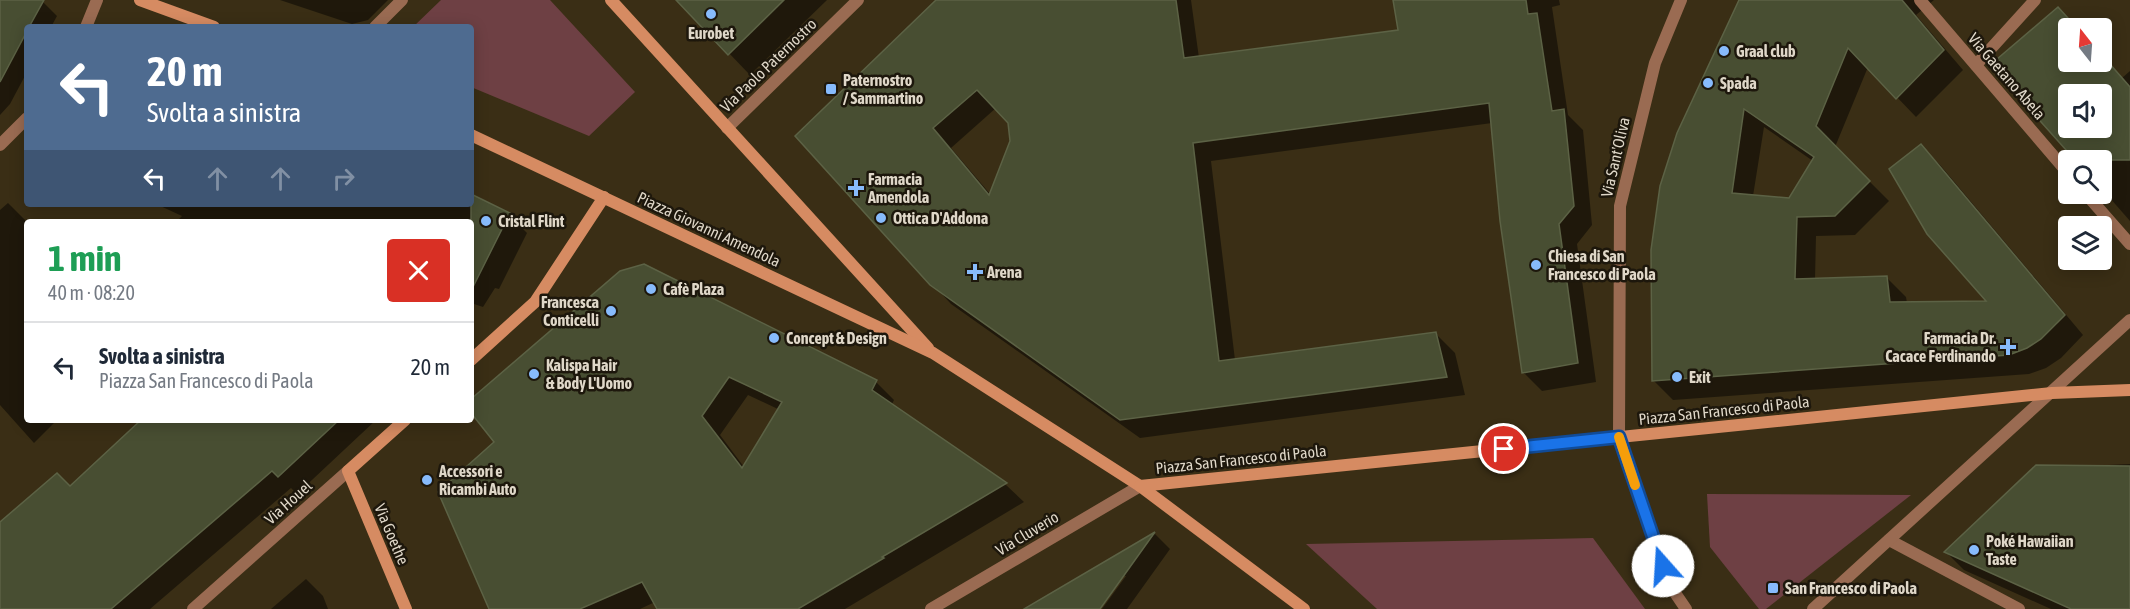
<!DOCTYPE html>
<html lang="it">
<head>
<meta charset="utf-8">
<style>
  body { margin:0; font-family:"Asap Condensed",sans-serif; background:#f6f6f7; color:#1f2937; height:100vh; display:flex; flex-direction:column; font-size:22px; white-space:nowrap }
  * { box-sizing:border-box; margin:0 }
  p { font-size:20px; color:#747a83 }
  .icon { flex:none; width:33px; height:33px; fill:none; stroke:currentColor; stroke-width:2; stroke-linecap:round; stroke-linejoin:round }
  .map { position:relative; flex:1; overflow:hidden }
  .sheet { position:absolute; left:24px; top:219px; width:450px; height:204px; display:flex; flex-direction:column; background:#fff; border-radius:6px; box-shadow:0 3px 15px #0003 }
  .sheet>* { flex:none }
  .top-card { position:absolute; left:24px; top:24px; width:450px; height:183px; border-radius:6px; box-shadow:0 3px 15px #0003; background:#4e6b90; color:#fff; overflow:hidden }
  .needle { width:39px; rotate:343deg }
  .controls { position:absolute; left:2058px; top:18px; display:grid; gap:12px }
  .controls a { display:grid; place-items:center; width:54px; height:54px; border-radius:6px; background:#fff; box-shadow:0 3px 15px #0003; font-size:30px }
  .pin { position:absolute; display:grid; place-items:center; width:51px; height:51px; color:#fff; margin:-26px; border:3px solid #fff; border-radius:50%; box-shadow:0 2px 6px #0007 }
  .me { position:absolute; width:66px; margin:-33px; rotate:341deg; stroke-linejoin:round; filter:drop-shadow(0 0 4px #0008) }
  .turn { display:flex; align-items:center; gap:21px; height:126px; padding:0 24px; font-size:27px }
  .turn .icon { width:78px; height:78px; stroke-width:2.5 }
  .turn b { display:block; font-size:42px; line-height:51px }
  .lanes { display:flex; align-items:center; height:57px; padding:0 24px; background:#0003; justify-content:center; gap:30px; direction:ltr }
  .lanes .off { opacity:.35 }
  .round { display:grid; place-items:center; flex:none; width:63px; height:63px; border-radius:6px; background:#f6f6f7 }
  .head { display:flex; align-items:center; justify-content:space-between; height:102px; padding:0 24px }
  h1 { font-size:36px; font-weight:700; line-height:45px; color:#1e9e55 }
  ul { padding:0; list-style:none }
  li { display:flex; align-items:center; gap:18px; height:90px; padding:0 24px; border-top:2px solid #e0e1e3 }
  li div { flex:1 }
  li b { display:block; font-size:22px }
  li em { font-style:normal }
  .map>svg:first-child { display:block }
  .green { fill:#6e4044 }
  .shadow { fill:#0007; fill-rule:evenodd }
  .building { fill:#484e32; stroke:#5c6245; stroke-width:1.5; fill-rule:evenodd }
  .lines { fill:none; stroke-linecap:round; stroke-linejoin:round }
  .lane { stroke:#9a6b52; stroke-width:12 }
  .street { stroke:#9a6b52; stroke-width:12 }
  .secondary { stroke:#d68b62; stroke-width:12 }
  .route-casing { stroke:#114b97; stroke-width:15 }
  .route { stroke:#1a73e8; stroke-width:10 }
  .slow { stroke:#f59e0b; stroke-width:10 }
  .poi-dot { fill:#87bbfc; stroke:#1d170c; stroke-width:2 }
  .labels { text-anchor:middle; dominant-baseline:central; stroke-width:5; stroke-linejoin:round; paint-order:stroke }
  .poi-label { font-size:16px; font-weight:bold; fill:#dfd7c8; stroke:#1d170c; text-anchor:start }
  .street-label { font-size:16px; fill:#dfd7c8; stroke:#1d170c }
</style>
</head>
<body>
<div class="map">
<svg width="2130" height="609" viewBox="0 0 2130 609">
  <rect width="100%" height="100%" fill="#3a2e15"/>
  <!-- green -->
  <g class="green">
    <path d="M 441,0 L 550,0 L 635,92 L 589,136 L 471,87 L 471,27 L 413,27 Z"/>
    <path d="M 1707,494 L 1911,495 L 1766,609 L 1759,609 L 1710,547 Z"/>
    <path d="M 1593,538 L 1645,609 L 1377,609 L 1306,544 Z"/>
  </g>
  <!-- shadow -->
  <g class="shadow">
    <path d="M 0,0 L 38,0 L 43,2 L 57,16 L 51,27 L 27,27 L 27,72 L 10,104 L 0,115 Z"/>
    <path d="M 280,0 L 388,0 L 368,20 L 352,24 Z"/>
    <path d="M 678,0 L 827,0 L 750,75 Z"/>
    <path d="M 939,0 L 1191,0 L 1199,58 L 1400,32 L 1395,0 L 1559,0 L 1560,5 L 1552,7 L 1568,115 L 1583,130 L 1592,225 L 1577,244 L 1596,382 L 1542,391 L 1523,372 L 1492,123 L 1211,161 L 1235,360 L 1436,334 L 1455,353 L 1465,395 L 1140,438 L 951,304 L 797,136 ZM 996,108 L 1010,122 L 1012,141 L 991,195 L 951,148 Z"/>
    <path d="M 1740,0 L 1934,0 L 1916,15 L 1963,70 L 1916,117 L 1868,67 L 1835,147 L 1889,201 L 1855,235 L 1816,236 L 1815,279 L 1886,277 L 1906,297 L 1907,303 L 1990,303 L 1921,146 L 1941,166 L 2083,335 L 2061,358 L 2046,368 L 2029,374 L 1673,400 L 1653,380 ZM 1764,127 L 1813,161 L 1790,199 L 1753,196 Z"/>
    <path d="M 2057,8 L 2077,28 L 2068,28 L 2068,62 L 2102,62 L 2102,55 L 2122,78 L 2130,71 L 2130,221 L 2102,189 L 2102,160 L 2077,160 L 1992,65 ZM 2068,94 L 2102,94 L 2102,128 L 2068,128 Z"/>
    <path d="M 471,196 L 509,215 L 527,233 L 499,289 L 495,288 L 483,307 L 474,304 L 471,313 L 471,222 L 176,222 L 182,216 L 156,204 L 471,204 Z"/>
    <path d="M 8,203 L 27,222 L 27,420 L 57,420 L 34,443 L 0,405 L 0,210 Z"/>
    <path d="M 621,272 L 876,382 L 894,400 L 891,406 L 1006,485 L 1024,502 L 845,609 L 659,609 L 655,602 L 640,609 L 490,609 L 496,442 L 471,411 L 471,401 ZM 748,395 L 780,410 L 744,467 L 720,435 Z"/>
    <path d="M 143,420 L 376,420 L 297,494 L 291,488 L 150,609 L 0,609 L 0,524 L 69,488 Z"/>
    <path d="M 2130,464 L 2130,609 L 2051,609 L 1964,570 L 1946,552 L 2108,468 L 2108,465 Z"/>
    <path d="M 1155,534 L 1170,549 L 1127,609 L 1102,609 L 1126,576 L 1122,576 L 1099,609 L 1026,609 Z"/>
    <path d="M 306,579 L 323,596 L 328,609 L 271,609 Z"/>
  </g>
  <!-- building -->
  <g class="building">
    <path d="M 0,0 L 44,0 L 29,27 L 27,27 L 27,31 L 0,82 Z"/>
    <path d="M 676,0 L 784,0 L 728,55 Z"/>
    <path d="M 936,0 L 1176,0 L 1184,58 L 1398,30 L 1393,0 L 1526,0 L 1528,14 L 1537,13 L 1552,111 L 1564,109 L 1574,206 L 1559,224 L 1578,363 L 1522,373 L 1500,221 L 1489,103 L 1193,143 L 1219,361 L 1436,332 L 1447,377 L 1120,420 L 930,285 L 795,136 ZM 977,90 L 1008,123 L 1010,141 L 989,195 L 933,128 Z"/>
    <path d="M 1739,0 L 1902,0 L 1944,50 L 1896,99 L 1848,48 L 1816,126 L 1870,181 L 1835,216 L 1797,217 L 1795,279 L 1887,276 L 1890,302 L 1986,301 L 1927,234 L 1889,169 L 1921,144 L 2065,315 L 2041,339 L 2027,348 L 2009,355 L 1652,381 L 1651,250 L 1660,186 L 1677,133 ZM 1744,109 L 1814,157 L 1789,198 L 1732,193 Z"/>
    <path d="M 2058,7 L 2077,28 L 2068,28 L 2068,62 L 2102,62 L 2102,55 L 2130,87 L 2130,160 L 2075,160 L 1990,65 ZM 2068,94 L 2102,94 L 2102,128 L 2068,128 Z"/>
    <path d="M 471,194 L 510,213 L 471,291 Z"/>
    <path d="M 644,264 L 877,380 L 872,390 L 1007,483 L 882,557 L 884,558 L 798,609 L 657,609 L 642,582 L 580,609 L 489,609 L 438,492 L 494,442 L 471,413 L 471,399 L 620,271 ZM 729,377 L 782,402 L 742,468 L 702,416 Z"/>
    <path d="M 141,420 L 339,420 L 278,477 L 272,471 L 111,609 L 0,609 L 0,522 L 57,473 L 70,486 Z"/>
    <path d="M 2036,465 L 2130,466 L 2130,609 L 2071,609 L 1944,552 Z"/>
    <path d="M 1155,532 L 1100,609 L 1024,609 Z"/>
  </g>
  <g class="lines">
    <!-- lane -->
    <path class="lane" d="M 1976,65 L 2035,0"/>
    <!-- street -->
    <g class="street">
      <path d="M 1681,0 L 1655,63 L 1620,206 L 1619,437 L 1669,584 L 1686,609"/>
      <path d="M 1920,0 L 2068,173"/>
      <path d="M 86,27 L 97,0"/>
      <path d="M 375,27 L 402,0"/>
      <path d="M 727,128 L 858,0"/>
      <path d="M 0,145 L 27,118"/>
      <path d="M 2086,194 L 2130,244"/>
      <path d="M 1889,540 L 2019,609"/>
      <path d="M 193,609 L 348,471"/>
      <path d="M 931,609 L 1140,486"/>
      <path d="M 1813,609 L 2130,320"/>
    </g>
    <!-- secondary -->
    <g class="secondary">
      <path d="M 140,0 L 214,27"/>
      <path d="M 611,0 L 928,348"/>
      <path d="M 471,135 L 933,353 L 1140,486 L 1304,609"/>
      <path d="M 471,360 L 535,302 L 604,197"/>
      <path d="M 405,420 L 348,471 L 406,609"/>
      <path d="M 1140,486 L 2052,393 L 2130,390"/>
    </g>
  </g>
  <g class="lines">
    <!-- route casing -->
    <g class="route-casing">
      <path id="route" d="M 1504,449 L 1619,437 L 1663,566"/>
    </g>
    <!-- route -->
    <use href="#route" class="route"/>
    <!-- slow -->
    <path class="slow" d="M 1619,437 L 1635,485"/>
  </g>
  <!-- markers -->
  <g class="poi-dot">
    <circle cx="711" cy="14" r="6"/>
    <circle cx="1724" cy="51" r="6"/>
    <circle cx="1708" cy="83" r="6"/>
    <rect x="825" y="83" width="12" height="12" rx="3"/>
    <path d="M853 179h6v6h6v6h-6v6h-6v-6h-6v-6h6z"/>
    <circle cx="881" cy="218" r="6"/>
    <circle cx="486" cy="221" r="6"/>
    <circle cx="1536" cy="265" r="6"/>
    <path d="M972 263h6v6h6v6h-6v6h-6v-6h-6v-6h6z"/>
    <circle cx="651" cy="289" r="6"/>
    <circle cx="611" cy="311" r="6"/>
    <circle cx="774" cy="338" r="6"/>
    <path d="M2005 338h6v6h6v6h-6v6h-6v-6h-6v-6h6z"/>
    <circle cx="534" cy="374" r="6"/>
    <circle cx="1677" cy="377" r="6"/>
    <circle cx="427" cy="480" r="6"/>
    <circle cx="1974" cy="550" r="6"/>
    <rect x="1767" y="582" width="12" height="12" rx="3"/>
  </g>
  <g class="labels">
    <!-- poi labels -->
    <g class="poi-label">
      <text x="711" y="33" text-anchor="middle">Eurobet</text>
      <text x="1736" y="51">Graal club</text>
      <text x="843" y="80">Paternostro<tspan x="843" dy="18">/ Sammartino</tspan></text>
      <text x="1720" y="83">Spada</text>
      <text x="868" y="179">Farmacia<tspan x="868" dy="18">Amendola</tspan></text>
      <text x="893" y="218">Ottica D'Addona</text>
      <text x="498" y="221">Cristal Flint</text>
      <text x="1548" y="256">Chiesa di San<tspan x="1548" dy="18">Francesco di Paola</tspan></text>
      <text x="987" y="272">Arena</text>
      <text x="663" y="289">Cafè Plaza</text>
      <text x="599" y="302" text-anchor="end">Francesca<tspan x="599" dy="18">Conticelli</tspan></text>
      <text x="786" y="338">Concept &amp; Design</text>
      <text x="1996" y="338" text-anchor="end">Farmacia Dr.<tspan x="1996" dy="18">Cacace Ferdinando</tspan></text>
      <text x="546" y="365">Kalispa Hair<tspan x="546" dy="18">&amp; Body L'Uomo</tspan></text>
      <text x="1689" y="377">Exit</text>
      <text x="439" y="471">Accessori e<tspan x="439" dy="18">Ricambi Auto</tspan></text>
      <text x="1986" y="541">Poké Hawaiian<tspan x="1986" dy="18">Taste</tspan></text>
      <text x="1785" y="588">San Francesco di Paola</text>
    </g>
    <!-- street labels -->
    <g class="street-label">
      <text transform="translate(768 65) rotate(-44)">Via Paolo Paternostro</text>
      <text transform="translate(2007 76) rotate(49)">Via Gaetano Abela</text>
      <text transform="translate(1615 157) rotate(-77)">Via Sant'Oliva</text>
      <text transform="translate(709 229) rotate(25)">Piazza Giovanni Amendola</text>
      <text transform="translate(1724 410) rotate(-6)">Piazza San Francesco di Paola</text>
      <text transform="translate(1241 459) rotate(-6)">Piazza San Francesco di Paola</text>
      <text transform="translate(288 502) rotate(-42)">Via Houel</text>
      <text transform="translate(1027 533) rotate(-31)">Via Cluverio</text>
      <text transform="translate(392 534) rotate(67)">Via Goethe</text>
    </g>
  </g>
</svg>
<div class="controls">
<a><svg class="needle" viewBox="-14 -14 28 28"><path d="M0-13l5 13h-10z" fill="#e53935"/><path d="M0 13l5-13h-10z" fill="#747a83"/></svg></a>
<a><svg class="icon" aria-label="sound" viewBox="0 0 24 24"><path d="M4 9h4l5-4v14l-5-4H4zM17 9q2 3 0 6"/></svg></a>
<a><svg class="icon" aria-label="search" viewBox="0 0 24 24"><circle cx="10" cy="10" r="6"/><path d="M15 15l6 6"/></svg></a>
<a><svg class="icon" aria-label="layers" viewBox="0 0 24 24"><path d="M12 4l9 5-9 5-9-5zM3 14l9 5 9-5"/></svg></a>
</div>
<div class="pin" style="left:1504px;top:449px;background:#d93025"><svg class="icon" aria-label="arrive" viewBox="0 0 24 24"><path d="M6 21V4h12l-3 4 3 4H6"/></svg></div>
<svg class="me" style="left:1663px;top:566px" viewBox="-20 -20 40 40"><circle r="19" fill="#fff"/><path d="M0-13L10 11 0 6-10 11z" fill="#1a73e8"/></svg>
<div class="top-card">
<div class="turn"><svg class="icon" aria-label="left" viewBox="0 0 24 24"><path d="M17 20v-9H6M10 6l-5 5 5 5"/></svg><div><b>20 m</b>Svolta a sinistra</div></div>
<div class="lanes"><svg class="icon" aria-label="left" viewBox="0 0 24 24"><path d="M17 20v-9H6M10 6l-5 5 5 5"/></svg><svg class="icon off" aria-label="ahead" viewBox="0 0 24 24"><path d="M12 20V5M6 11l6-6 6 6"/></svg><svg class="icon off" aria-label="ahead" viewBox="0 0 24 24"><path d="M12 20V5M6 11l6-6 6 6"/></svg><svg class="icon off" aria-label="right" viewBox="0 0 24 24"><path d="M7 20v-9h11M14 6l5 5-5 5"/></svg></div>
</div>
<section class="sheet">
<div class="head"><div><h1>1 min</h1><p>40 m · 08:20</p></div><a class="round" style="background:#d93025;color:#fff"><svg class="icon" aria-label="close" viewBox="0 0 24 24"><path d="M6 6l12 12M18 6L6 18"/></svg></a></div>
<ul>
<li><svg class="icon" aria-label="left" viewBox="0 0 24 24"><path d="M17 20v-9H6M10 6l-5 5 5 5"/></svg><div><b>Svolta a sinistra</b><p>Piazza San Francesco di Paola</p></div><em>20 m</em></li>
</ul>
</section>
</div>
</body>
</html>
